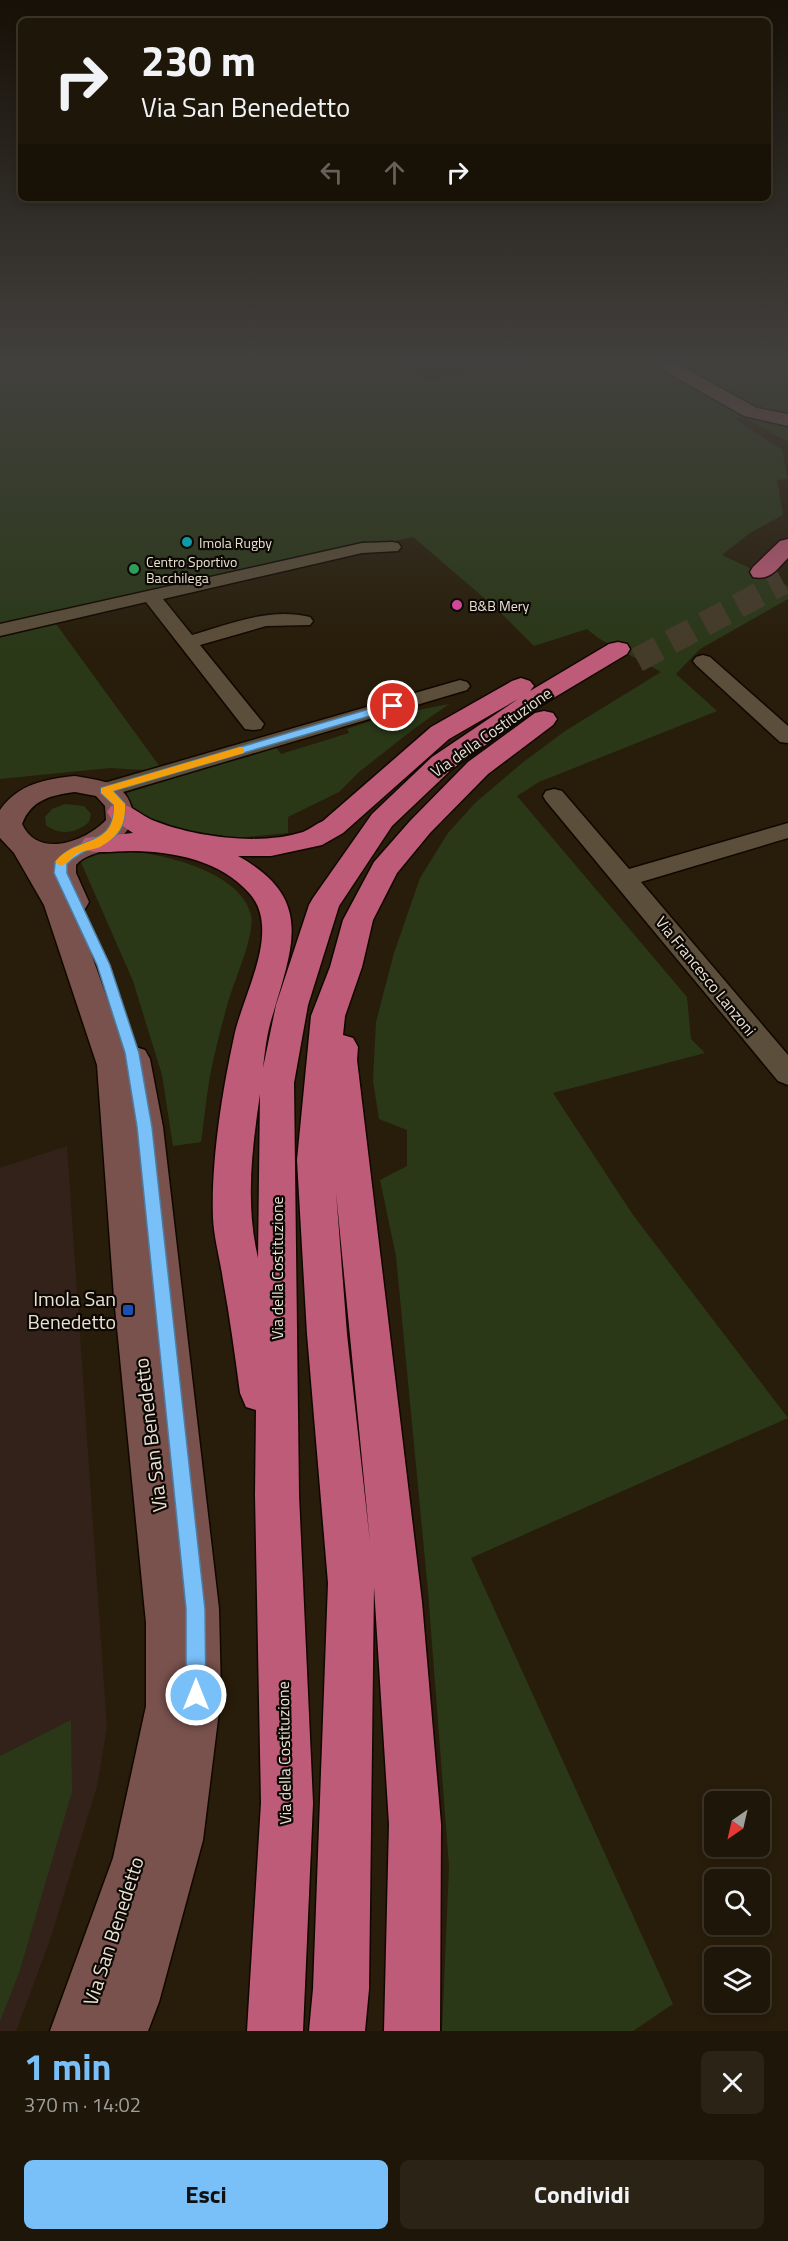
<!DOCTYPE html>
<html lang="it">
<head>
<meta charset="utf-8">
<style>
  body { margin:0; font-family:"Titillium Web",sans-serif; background:#2b2316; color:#f1f3f6; height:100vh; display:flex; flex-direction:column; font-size:22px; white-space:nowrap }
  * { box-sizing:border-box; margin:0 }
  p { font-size:20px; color:#a19f9c }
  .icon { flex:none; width:33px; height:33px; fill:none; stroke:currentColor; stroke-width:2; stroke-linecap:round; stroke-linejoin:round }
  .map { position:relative; height:2031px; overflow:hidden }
  .side { display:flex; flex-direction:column; background:#1e1608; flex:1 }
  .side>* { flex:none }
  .top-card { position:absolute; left:18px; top:18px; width:753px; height:183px; border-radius:9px; box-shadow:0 3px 9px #0003,0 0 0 2px #3c3529; background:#1e1608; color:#f1f3f6; overflow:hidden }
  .needle { width:39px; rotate:214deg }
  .fabs { position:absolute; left:704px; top:1791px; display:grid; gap:12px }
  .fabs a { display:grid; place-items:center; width:66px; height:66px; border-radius:9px; background:#1e1608; box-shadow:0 3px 9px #0003,0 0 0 2px #3c3529; font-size:30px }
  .pin { position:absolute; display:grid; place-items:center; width:51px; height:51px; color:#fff; margin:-26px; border:3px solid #fff; border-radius:50%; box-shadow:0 2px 6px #0007 }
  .me { position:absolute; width:66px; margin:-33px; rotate:0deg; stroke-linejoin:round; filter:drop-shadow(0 0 4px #0008) }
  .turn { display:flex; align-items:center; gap:21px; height:126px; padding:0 24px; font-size:27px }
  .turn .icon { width:78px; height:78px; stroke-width:2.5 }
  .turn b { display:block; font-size:42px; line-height:51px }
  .lanes { display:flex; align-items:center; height:57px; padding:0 24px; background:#0003; justify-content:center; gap:30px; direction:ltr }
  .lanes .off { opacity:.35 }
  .round { display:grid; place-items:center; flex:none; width:63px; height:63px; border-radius:9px; background:#2b2316 }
  .headline { display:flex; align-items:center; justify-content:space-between; height:102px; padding:0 24px }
  h1 { font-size:36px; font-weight:700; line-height:45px; color:#79bff8 }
  .primary-button { display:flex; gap:12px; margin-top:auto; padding:12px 24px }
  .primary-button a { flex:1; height:69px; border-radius:9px; background:#79bff8; color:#111; font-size:24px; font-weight:700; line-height:69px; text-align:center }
  .primary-button a+a { background:#2b2316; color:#f1f3f6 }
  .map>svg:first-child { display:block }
  .education { fill:#322219 }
  .green { fill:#2a3818 }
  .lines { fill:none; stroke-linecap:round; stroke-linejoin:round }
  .highway-tunnel { stroke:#453b29; stroke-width:25; stroke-dasharray:25 13; stroke-linecap:butt }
  .street-casing { stroke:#110700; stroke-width:3 }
  .secondary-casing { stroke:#110700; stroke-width:3 }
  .highway-casing { stroke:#110700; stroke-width:3 }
  .street { fill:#5b4e3a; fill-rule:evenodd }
  .secondary { fill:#79524d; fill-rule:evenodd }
  .highway { fill:#be5b79; fill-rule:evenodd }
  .route { fill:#79bff8; stroke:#4f7ca1; stroke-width:1.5 }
  .slow { fill:#f59e0b }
  .culture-dot { fill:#0f9aa8; stroke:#0d0803; stroke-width:2 }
  .leisure-dot { fill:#2e9e5b; stroke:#0d0803; stroke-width:2 }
  .hotel-dot { fill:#d1479c; stroke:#0d0803; stroke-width:2 }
  .transit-dot { fill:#1a4fb4; stroke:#0d0803; stroke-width:2 }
  .labels { text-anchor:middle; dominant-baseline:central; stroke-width:4.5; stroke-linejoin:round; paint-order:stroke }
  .far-poi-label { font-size:14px; fill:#e9e2d6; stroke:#0d0803; text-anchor:start }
  .street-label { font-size:16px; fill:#e9e2d6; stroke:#0d0803 }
  .near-poi-label { font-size:20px; fill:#e9e2d6; stroke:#0d0803; text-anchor:end }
  .near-street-label { font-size:20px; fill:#e9e2d6; stroke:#0d0803 }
</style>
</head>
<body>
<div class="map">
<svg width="788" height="2031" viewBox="0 0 788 2031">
  <rect width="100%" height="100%" fill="#281d0a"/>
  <!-- education -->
  <path class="education" d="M 67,1146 L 107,1728 L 97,1786 L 51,1937 L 16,2031 L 0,2031 L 0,1168 Z"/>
  <!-- green -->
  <g class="green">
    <path d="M 0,362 L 397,362 L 425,381 L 533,362 L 788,362 L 788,413 L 757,412 L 735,419 L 782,450 L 788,479 L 777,480 L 783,515 L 750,533 L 722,555 L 788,586 L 788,599 L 700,649 L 676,674 L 717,711 L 539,782 L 517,796 L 687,997 L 691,1039 L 705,1053 L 553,1093 L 633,1215 L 788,1418 L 471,1558 L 673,2004 L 633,2031 L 442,2031 L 449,1866 L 428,1591 L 396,1256 L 380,1180 L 407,1166 L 407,1130 L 379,1119 L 373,1081 L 376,1022 L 394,953 L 420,878 L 448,833 L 475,803 L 522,763 L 565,731 L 661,672 L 598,638 L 587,629 L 534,646 L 497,609 L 413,537 L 51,617 L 163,771 L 110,768 L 0,779 Z"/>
    <path d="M 748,417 L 788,423 L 788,442 L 745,418 Z"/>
    <path d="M 449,704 L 415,728 L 359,772 L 339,792 L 288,817 L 288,833 L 236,838 L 200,836 L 145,818 L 128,803 L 127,793 L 275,746 L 281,754 L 349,733 L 347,729 L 383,717 Z"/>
    <path d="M 65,804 L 84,806 L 91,814 L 89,822 C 77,833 59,836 46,825 L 45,817 L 52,809 Z"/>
    <path d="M 128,852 C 164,853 242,873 251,915 C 255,935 235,979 229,999 C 223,1019 218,1040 213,1061 C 207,1088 205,1115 201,1142 L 173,1146 L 162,1075 L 133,981 L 80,860 L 92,855 Z"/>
    <path d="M 71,1720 L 72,1792 L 19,1973 L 0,2021 L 0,1756 Z"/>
  </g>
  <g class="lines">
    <!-- highway-tunnel -->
    <path class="highway-tunnel" d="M 637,660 L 783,582"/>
    <!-- street casing -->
    <g class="street-casing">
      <g id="street">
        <path d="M 392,542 L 398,543 L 401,547 L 398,551 L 362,553 L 163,599 L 192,635 C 230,624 270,607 310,617 L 313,621 L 310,625 L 266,626 L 200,645 L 264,724 L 261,729 L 253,730 L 245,729 L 146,602 L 0,636 L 0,624 L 362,543 Z"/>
        <path d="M 703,655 L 710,657 L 788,726 L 788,743 L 780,742 L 696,665 L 693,661 L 696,657 Z"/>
        <path d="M 460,680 L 467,682 L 470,686 L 467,690 L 113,795 L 105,797 L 97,795 L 94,790 L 97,785 Z"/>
        <path d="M 554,789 L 562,791 L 629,869 L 788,823 L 788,838 L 641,882 L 788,1055 L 788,1085 L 778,1081 L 546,801 L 543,796 L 546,791 Z"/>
      </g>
    </g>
    <!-- secondary casing -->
    <g class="secondary-casing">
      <g id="secondary">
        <path d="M 653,362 L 674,362 L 757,408 L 788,414 L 788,426 L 744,416 L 656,366 Z"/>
        <path d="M 75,776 C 107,782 131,782 134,821 C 127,832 118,842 106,849 C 95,855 84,855 76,865 L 76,873 L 89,902 L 85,909 L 76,911 L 125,1049 L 133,1046 L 145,1050 L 150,1059 L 163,1127 L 219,1609 L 221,1695 L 203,1840 L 159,2002 L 148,2031 L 50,2031 L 113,1858 L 146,1706 L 146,1623 L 114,1297 L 97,1065 L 44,905 L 14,853 L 0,838 L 0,810 C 18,784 45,779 75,776 ZM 75,792 L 96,796 L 105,806 L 106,820 C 85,842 38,859 22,824 C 31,800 51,795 75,792 Z"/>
      </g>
    </g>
    <!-- highway casing -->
    <g class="highway-casing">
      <g id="highway">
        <path d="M 788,539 L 788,558 C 777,569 770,581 753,577 L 750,572 L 753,567 L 780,541 Z"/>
        <path d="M 618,642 L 627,644 L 630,649 L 627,654 L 540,706 L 452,769 L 392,826 L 339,906 L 308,1005 L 294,1083 L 299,1495 L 313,1803 L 303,2031 L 247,2031 L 261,1803 L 255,1495 L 256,1410 L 246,1407 L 240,1393 C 235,1356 230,1318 223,1280 C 220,1259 214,1239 213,1218 C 211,1162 222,1092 234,1037 C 242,996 282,931 250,894 C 221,860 172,851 130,851 C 115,851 100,854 85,850 L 81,844 L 85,838 L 133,833 L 111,818 L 107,812 L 111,806 C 130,801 136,813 152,820 C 194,837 259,846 303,832 C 310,829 316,824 323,821 L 431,727 L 512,681 L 521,678 L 530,681 L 534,686 L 530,691 L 609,644 ZM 518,699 L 432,757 L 372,814 L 313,898 L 309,905 L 276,1005 L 263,1068 C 265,1050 267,1032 273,1014 C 293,945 314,898 238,856 L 271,856 L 322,845 L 343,833 L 449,739 ZM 260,1094 L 258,1258 C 245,1203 252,1149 260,1094 Z"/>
        <path d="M 544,711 L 553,713 L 557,719 L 553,725 L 488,774 L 430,833 L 397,873 L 373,920 L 362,967 L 345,1016 L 343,1035 L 353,1038 L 358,1047 L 357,1060 L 422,1602 L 441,1824 L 440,2031 L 384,2031 L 389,1824 L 374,1587 L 369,1989 L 365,2031 L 309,2031 L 313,1989 L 328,1583 L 307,1334 L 297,1160 L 311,1016 L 330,967 L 343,920 L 374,862 L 410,821 L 468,762 L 535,713 ZM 336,1192 L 370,1542 L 347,1334 Z"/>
      </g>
    </g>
    <!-- street -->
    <use href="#street" class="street"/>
    <!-- secondary -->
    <use href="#secondary" class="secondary"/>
    <!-- highway -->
    <use href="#highway" class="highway"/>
  </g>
  <!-- sky -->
  <linearGradient id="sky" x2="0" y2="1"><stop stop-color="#161006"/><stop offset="0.56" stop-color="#42403e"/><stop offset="1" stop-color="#42403e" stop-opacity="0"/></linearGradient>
  <rect width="788" height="646" fill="url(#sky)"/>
  <!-- route -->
  <path class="route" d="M 393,702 L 397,703 L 397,708 L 113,791 L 125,804 C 127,851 91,839 67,864 L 67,873 L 110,965 L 139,1053 L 152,1127 L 205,1609 L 206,1695 L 203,1702 L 196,1705 L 189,1702 L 186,1695 L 186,1609 L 137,1127 L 125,1053 L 97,965 L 54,873 L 55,863 C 76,834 115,849 114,805 L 101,793 L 101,788 Z"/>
  <!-- slow -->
  <path class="slow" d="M 240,747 L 244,748 L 244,753 L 113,791 L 125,804 C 126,824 119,837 100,847 C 93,850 83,850 76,854 C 70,858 68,864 61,866 L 55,862 C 76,835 115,849 114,805 L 101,793 L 101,788 Z"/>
  <!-- markers -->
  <circle class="culture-dot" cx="187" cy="542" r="6"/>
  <circle class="leisure-dot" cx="134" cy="569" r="6"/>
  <circle class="hotel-dot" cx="457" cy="605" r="6"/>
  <rect class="transit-dot" x="122" y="1304" width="12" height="12" rx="3"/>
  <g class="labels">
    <!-- far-poi labels -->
    <g class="far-poi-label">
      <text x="199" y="542">Imola Rugby</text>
      <text x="146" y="561">Centro Sportivo<tspan x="146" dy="16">Bacchilega</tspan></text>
      <text x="469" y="605">B&amp;B Mery</text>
    </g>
    <!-- street labels -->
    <g class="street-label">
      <text transform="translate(491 732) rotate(-35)">Via della Costituzione</text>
      <text transform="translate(706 976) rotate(51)">Via Francesco Lanzoni</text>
      <text transform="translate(277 1268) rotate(-90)">Via della Costituzione</text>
      <text transform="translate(284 1753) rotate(-91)">Via della Costituzione</text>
    </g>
    <!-- near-poi labels -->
    <g class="near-poi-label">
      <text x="116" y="1298">Imola San<tspan x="116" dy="23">Benedetto</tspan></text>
    </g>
    <!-- near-street labels -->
    <g class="near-street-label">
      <text transform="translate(150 1435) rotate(-97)">Via San Benedetto</text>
      <text transform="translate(113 1931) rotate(-72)">Via San Benedetto</text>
    </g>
  </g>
</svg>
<div class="fabs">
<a><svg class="needle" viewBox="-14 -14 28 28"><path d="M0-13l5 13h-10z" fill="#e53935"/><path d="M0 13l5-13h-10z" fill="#a19f9c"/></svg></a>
<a><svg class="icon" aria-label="search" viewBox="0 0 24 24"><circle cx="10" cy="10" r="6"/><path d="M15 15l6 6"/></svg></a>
<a><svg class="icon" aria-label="layers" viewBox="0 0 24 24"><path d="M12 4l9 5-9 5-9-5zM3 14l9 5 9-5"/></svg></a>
</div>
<div class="pin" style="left:393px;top:706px;background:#d93025"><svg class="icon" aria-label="arrive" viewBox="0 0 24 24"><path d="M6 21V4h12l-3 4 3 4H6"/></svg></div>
<svg class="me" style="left:196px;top:1695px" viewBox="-20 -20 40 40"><circle r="17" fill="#79bff8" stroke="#fff" stroke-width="3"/><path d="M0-11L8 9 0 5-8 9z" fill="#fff"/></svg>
<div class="top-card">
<div class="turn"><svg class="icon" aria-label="right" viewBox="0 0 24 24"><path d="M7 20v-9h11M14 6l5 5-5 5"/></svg><div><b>230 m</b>Via San Benedetto</div></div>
<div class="lanes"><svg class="icon off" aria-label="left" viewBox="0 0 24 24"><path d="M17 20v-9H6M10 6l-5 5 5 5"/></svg><svg class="icon off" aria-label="ahead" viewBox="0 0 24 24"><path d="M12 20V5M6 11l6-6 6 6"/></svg><svg class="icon" aria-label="right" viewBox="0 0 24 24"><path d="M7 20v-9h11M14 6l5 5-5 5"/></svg></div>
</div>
</div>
<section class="side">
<div class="headline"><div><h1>1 min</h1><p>370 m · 14:02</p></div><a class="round"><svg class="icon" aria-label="close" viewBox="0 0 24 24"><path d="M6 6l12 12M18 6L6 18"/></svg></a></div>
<div class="primary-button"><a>Esci</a><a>Condividi</a></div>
</section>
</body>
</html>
